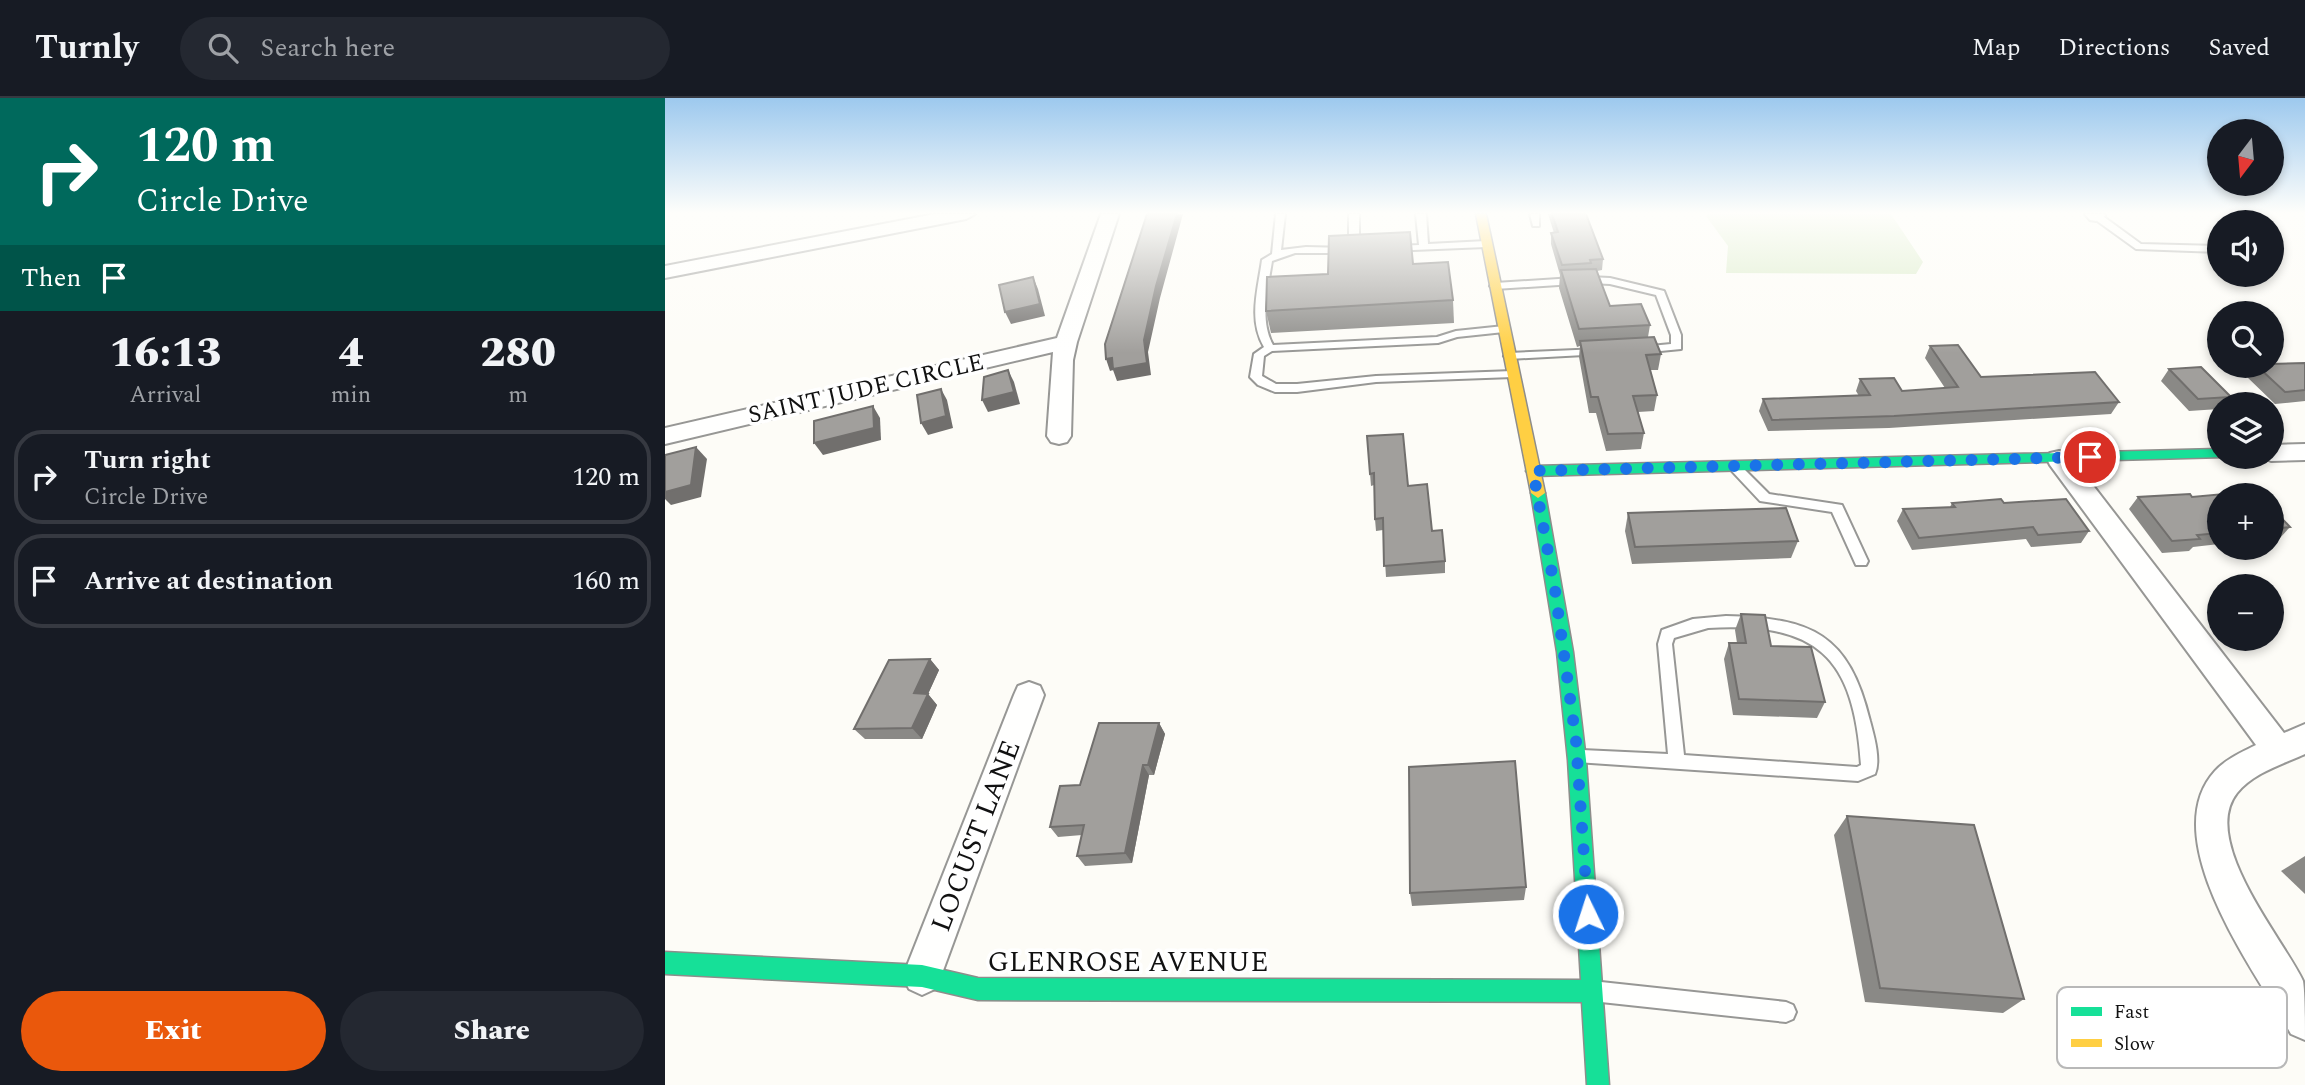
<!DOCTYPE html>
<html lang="en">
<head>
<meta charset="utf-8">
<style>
  body { margin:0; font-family:Spectral,serif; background:#242831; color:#f1f3f6; height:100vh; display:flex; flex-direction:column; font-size:26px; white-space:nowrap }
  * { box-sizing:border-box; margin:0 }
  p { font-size:23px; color:#9ea1a6 }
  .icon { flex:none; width:38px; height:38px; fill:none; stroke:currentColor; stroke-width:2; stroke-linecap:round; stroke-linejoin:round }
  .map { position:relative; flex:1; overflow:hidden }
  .details { display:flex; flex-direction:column; background:#171b24; width:665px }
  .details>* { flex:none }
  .top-card { background:#00695c; color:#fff; overflow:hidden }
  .needle { width:46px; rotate:196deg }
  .fabs { position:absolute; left:1542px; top:21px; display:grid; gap:14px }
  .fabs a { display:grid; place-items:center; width:77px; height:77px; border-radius:50%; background:#171b24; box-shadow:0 4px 10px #0003; font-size:35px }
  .pin { position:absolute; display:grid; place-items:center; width:60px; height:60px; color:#fff; margin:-30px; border:4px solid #fff; border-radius:50%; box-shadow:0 2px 7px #0007 }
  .me { position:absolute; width:77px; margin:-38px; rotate:356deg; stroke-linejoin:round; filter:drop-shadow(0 0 5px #0008) }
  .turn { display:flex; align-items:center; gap:24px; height:147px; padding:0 21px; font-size:32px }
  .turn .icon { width:91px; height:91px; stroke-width:2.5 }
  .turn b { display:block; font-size:49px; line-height:60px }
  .then { display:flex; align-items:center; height:66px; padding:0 21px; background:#0003; gap:14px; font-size:26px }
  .eta { display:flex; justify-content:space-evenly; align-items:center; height:119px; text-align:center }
  .eta b { font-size:42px; font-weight:800; line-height:49px }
  .primary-button { display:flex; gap:14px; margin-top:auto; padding:14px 21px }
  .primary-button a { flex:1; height:80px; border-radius:42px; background:#ea580c; color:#fff; font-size:28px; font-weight:800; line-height:80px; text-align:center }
  .primary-button a+a { background:#242831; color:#f1f3f6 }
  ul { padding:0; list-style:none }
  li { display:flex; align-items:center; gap:21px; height:94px; margin:0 14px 10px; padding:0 7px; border:4px solid #363941; border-radius:28px }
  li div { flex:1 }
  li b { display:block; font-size:26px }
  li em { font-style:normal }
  header { display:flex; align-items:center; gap:42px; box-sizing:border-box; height:98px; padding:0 35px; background:#171b24; border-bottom:2px solid #363941 }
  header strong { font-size:33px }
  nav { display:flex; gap:38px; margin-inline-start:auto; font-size:24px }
  .search { width:490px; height:63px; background:#242831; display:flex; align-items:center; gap:18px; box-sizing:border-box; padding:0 24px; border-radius:38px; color:#9ea1a6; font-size:26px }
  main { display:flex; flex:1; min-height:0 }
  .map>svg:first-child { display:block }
  .forest { fill:#d8eac5 }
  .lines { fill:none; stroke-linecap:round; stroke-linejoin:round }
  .lane-casing { stroke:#979795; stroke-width:4 }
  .street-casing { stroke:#979795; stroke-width:4 }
  .fast-casing { stroke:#8e8d8b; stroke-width:3 }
  .slow-casing { stroke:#8e8d8b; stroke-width:3 }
  .lane { fill:#fffffe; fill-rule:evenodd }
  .street { fill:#fffffe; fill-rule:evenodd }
  .fast { fill:#16e098; fill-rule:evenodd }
  .slow { fill:#ffcf43; fill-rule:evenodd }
  .wall { fill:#8a8986 }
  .shaded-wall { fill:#716f6d }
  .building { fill:#a19f9c; stroke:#716f6d; stroke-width:2 }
  .route { stroke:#1a73e8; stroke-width:12; stroke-dasharray:0 21.6 }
  .labels { text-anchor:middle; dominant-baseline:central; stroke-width:7; stroke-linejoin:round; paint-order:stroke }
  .street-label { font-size:24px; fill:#111; stroke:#fff }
  .near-street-label { font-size:28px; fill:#111; stroke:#fff }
  .key { fill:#fff; stroke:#b8b8b8; stroke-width:2 }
  .key-label { font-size:19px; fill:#111 }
</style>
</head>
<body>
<header>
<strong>Turnly</strong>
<div class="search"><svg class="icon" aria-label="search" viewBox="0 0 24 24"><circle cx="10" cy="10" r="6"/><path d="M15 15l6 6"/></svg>Search here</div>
<nav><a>Map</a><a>Directions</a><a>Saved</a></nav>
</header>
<main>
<section class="details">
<div class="top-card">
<div class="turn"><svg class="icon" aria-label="right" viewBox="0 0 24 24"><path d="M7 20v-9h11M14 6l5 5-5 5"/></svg><div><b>120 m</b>Circle Drive</div></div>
<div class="then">Then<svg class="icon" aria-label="arrive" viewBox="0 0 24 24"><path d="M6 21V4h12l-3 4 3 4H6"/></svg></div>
</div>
<div class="eta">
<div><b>16:13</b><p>Arrival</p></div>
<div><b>4</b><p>min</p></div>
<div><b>280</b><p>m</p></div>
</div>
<ul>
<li><svg class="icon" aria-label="right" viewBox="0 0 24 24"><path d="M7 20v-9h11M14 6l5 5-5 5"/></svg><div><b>Turn right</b><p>Circle Drive</p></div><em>120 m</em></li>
<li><svg class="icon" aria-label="arrive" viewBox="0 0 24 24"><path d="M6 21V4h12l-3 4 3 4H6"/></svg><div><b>Arrive at destination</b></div><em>160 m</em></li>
</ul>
<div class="primary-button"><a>Exit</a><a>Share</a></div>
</section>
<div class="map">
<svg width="1640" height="987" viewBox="0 0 1640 987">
  <rect width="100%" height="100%" fill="#fdfcf7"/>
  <!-- forest -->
  <path class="forest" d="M 1043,116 L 1226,116 L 1258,164 L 1251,176 L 1061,175 L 1063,148 L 1041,118 Z"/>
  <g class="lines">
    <!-- lane casing -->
    <g class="lane-casing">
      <g id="lane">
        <path d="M 611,116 L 620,116 L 616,152 L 641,149 L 684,150 L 684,116 L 694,116 L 694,152 L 689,155 L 630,155 L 607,163 C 603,190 594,222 608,247 L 772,239 L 791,233 L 839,228 L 844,231 L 839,234 L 792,239 L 773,245 L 607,253 L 599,258 L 597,278 L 611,286 L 632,286 L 711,278 L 848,273 L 854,276 L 848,279 L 711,284 L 632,294 L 610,294 L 593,287 L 585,279 L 589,256 L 599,249 C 583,222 593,191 597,162 L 607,156 Z"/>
        <path d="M 751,116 L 761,116 L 763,146 L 821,143 L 826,146 L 821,149 L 724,153 L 724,149 L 727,148 L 754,147 Z"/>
        <path d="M 865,116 L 874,116 L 874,128 L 868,128 Z"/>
        <path d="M 1427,116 L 1435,116 L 1476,146 L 1554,148 L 1554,154 L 1471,151 L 1428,120 Z"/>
        <path d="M 924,179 L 945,180 L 999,193 L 1016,237 L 1016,251 L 975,255 L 970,252 L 975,249 L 1006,246 L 1006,237 L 991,197 L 945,186 L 924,185 L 830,191 L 825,188 L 830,185 Z"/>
        <path d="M 934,251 L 938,252 L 938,256 L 844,261 L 839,258 L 844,255 Z"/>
        <path d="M 1069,364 L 1073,365 L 1104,396 L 1177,407 L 1203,463 L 1201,467 L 1191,467 L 1167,414 L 1095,403 L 1065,371 L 1063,368 Z"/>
        <path d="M 1061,518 C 1147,520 1184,536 1205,623 C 1209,638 1216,662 1210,676 L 1193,683 L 911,664 L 909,659 L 911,654 L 917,652 L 1003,656 L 993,546 L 997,532 L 1028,521 ZM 1043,530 C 1152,524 1189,558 1196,667 L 1192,669 L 1019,657 L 1007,546 L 1009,540 Z"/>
        <path d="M 936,884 L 1121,904 L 1128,907 L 1131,914 L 1128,921 L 1121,924 L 936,904 L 929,901 L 926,894 L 929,887 Z"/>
      </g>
    </g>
    <!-- street casing -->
    <g class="street-casing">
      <g id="street">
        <path d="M 270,116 L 310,116 L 301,121 L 0,180 L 0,168 Z"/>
        <path d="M 436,116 L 454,116 L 412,244 L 408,262 L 406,338 L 402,344 L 394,346 L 386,344 L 382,338 L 388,254 L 0,346 L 0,330 L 392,240 Z"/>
        <path d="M 1420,116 L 1439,116 L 1440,118 L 1431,123 L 1425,122 Z"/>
        <path d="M 1640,346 L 1640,362 L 1606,363 L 1596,359 L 1606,359 L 1606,347 Z"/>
        <path d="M 1394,353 L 1403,355 L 1619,635 L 1640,626 L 1640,656 C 1618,666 1588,675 1572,695 C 1534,743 1619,842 1638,883 C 1640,895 1640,927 1640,942 L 1626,936 C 1591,875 1489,740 1550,673 C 1561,661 1577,654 1591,647 L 1385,367 L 1382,361 L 1385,355 Z"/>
        <path d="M 364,584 L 375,588 L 379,597 L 276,878 L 270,891 L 257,897 L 244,891 L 238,878 L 349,597 L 353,588 Z"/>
      </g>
    </g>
    <!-- fast casing -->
    <g class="fast-casing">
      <g id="fast">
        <path d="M 1554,351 L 1554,359 L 1559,359 L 868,378 L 861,373 L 868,368 Z"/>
        <path d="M 873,390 L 880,395 L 908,554 L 921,662 L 944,987 L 922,987 L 917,904 L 313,902 L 257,889 L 0,876 L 0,854 L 257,867 L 313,880 L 916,882 L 903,662 L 892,554 L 866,395 Z"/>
      </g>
    </g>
    <!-- slow casing -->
    <g class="slow-casing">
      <path id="slow" d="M 811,116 L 821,116 L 880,395 L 873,400 L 866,395 Z"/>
    </g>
    <!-- lane -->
    <use href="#lane" class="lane"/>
    <!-- street -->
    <use href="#street" class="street"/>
    <!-- fast -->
    <use href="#fast" class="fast"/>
    <!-- slow -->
    <use href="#slow" class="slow"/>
  </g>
  <!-- wall -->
  <g class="wall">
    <path d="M 883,116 L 921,116 L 938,161 L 937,172 L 932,173 L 945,208 L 985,227 L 983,239 L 996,256 L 993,272 L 985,272 L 992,297 L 989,313 L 973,314 L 979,335 L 976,351 L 941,353 L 931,315 L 924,315 L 914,259 L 915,248 L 912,249 L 894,190 L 895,177 L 886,146 L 886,135 L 889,135 Z"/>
    <path d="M 748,166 L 788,202 L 789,225 L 606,235 L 601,213 L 663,176 Z"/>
    <path d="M 1265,248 L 1316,279 L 1454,304 L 1446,316 L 1224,330 L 1103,333 L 1094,313 L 1098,301 L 1194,298 L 1191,293 L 1195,281 L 1237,293 L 1280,290 L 1260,260 Z"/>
    <path d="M 1640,265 L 1640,303 L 1610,306 L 1581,278 L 1590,268 L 1606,268 Z"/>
    <path d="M 1504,271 L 1566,299 L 1560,306 L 1554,306 L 1554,311 L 1524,313 L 1496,283 Z"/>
    <path d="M 702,338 L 743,388 L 767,433 L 780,463 L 780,475 L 721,479 L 718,432 L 711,433 L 710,421 L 709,387 L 706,388 Z"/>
    <path d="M 1554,397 L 1554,446 L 1528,449 L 1524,453 L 1497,455 L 1464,411 L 1473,399 L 1527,399 Z"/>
    <path d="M 1287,405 L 1339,405 L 1424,433 L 1416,445 L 1366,449 L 1361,441 L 1247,452 L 1232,423 L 1238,411 L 1285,409 Z"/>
    <path d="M 1606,409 L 1625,429 L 1614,441 L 1606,442 Z"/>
    <path d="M 963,415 L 1133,443 L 1126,460 L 967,466 L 960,433 Z"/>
    <path d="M 1076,516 L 1160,604 L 1152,620 L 1068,617 L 1059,561 L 1064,545 L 1072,545 L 1070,532 Z"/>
    <path d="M 265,561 L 274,572 L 263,596 L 272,607 L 257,641 L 200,641 L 189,631 Z"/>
    <path d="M 494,625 L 500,636 L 489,677 L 484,677 L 467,765 L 420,768 L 412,758 L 417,737 L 393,739 L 385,729 Z"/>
    <path d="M 1182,718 L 1359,901 L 1338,915 L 1200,904 L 1169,737 Z"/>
    <path d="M 1640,758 L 1640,796 L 1616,773 Z"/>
    <path d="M 861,789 L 859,802 L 747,808 L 745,795 Z"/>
  </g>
  <!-- shaded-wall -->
  <g class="shaded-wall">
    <path d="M 512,116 L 518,116 L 495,200 L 483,254 L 486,277 L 452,283 L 448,272 L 445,273 L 441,261 L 479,242 L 491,188 Z"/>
    <path d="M 368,179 L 373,191 L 380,218 L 346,226 L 340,214 Z"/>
    <path d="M 343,272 L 349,284 L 355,306 L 323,314 L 317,302 Z"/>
    <path d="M 276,291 L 282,302 L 288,330 L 263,337 L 256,325 Z"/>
    <path d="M 208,308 L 215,320 L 216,342 L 158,357 L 149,345 Z"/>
    <path d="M 31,349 L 42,361 L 36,399 L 6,407 L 0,401 L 0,394 Z"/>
    <path d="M 265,561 L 274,572 L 263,596 L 272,607 L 257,641 L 247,630 L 249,595 Z"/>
    <path d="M 494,625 L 500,636 L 489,677 L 483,667 Z"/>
    <path d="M 478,667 L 484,677 L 467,765 L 460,755 Z"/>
  </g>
  <!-- building -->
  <g class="building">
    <path d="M 482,116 L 512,116 L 491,188 L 479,242 L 482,265 L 448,271 L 447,260 L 441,261 L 440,246 Z"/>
    <path d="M 887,116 L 921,116 L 938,161 L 925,162 L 926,165 L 897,167 L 886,135 L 893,134 Z"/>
    <path d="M 745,134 L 748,166 L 783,164 L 788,202 L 601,213 L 602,179 L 663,176 L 664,138 Z"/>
    <path d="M 931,171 L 945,208 L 976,206 L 985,227 L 914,231 L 896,172 Z"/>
    <path d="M 368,179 L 375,206 L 340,214 L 334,187 Z"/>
    <path d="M 989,239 L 996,256 L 981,257 L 992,297 L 968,298 L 979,335 L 943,336 L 933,299 L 926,299 L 915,243 Z"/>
    <path d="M 1293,247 L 1316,279 L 1430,274 L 1454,304 L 1229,318 L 1107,322 L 1098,301 L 1205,297 L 1195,281 L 1229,280 L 1237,293 L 1293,289 L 1265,248 Z"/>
    <path d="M 1640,265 L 1640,292 L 1620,294 L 1592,268 L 1606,268 L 1606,266 Z"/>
    <path d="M 1536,269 L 1566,299 L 1533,301 L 1504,271 Z"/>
    <path d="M 343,272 L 349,294 L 317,302 L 319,279 Z"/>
    <path d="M 276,291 L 281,318 L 256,325 L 252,297 Z"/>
    <path d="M 208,308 L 209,330 L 149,345 L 149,323 Z"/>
    <path d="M 738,336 L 743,388 L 762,386 L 767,433 L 777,432 L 780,463 L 719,468 L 718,420 L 710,421 L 709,375 L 705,376 L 702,338 Z"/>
    <path d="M 31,349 L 26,387 L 0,394 L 0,357 Z"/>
    <path d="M 1592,393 L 1595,397 L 1554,397 L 1554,435 L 1532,437 L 1535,441 L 1507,443 L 1473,399 L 1525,396 L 1527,399 Z"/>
    <path d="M 1336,401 L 1339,405 L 1401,401 L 1424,433 L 1373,437 L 1368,429 L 1254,440 L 1238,411 L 1290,409 L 1287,405 Z"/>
    <path d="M 1606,409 L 1625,429 L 1606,431 Z"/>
    <path d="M 1121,410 L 1133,443 L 970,449 L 963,415 Z"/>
    <path d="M 1076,516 L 1100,517 L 1106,548 L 1146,549 L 1160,604 L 1074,601 L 1064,545 L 1081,545 Z"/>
    <path d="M 265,561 L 249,595 L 263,596 L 247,630 L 189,631 L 224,562 Z"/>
    <path d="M 434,625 L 494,625 L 483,667 L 478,667 L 460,755 L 412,758 L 419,727 L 385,729 L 395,688 L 415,687 Z"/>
    <path d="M 850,663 L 861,789 L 745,795 L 744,669 Z"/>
    <path d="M 1182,718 L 1309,727 L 1359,901 L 1215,890 Z"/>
  </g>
  <!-- sky -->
  <linearGradient id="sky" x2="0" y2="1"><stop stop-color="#9dc9ee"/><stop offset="0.45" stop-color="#fefefb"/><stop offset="1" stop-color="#fefefb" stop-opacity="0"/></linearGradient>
  <rect width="1640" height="255" fill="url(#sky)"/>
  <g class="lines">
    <!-- route -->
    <path class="route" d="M 923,816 L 911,643 L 890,492 L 868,373 L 1425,359"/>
  </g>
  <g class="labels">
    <!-- street labels -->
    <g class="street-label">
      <text transform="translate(201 291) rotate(-13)">SAINT JUDE CIRCLE</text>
    </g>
    <!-- near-street labels -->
    <g class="near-street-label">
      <text transform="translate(311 738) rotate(-69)">LOCUST LANE</text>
      <text x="463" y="864">GLENROSE AVENUE</text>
    </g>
  </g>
  <!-- legend -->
  <rect x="1392" y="889" width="230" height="81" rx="10" class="key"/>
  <rect x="1406" y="909" width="31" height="9" fill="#16e098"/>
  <rect x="1406" y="941" width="31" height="8" fill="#ffcf43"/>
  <g class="key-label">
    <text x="1449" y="920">Fast</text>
    <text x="1449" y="952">Slow</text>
  </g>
</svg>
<div class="fabs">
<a><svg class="needle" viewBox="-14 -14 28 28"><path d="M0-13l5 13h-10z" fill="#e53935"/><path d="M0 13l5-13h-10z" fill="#9ea1a6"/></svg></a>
<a><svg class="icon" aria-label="sound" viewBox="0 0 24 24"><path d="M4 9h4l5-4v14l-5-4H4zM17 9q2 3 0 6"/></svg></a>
<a><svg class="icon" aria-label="search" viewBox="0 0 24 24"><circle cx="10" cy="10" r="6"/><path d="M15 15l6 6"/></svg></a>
<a><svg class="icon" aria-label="layers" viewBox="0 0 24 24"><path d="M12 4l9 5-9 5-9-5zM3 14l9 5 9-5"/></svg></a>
<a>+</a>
<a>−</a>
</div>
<div class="pin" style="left:1425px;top:359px;background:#d93025"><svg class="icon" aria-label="arrive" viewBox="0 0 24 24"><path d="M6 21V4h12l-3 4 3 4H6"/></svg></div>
<svg class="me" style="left:923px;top:816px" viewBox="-20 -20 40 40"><circle r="17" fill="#1a73e8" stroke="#fff" stroke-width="3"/><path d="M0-11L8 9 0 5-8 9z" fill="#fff"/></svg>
</div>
</main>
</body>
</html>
